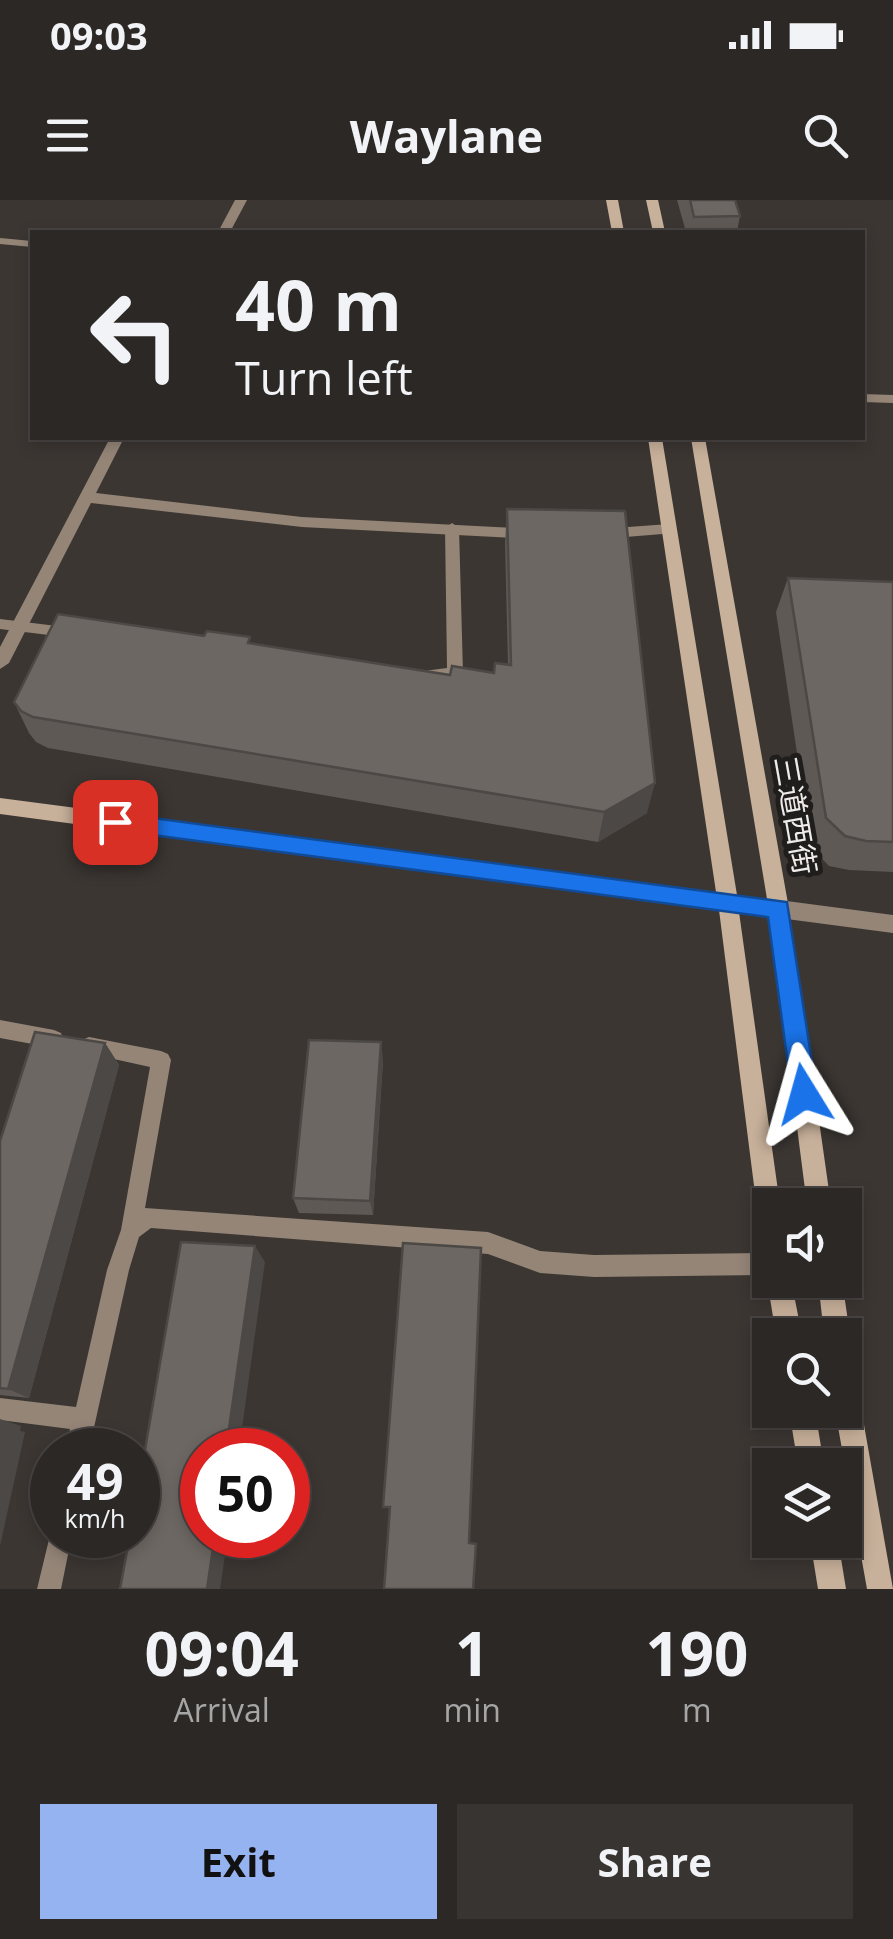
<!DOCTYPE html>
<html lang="en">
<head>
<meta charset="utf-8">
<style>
  body { margin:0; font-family:"Open Sans","Noto Sans SC",sans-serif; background:#383432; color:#f1f3f6; height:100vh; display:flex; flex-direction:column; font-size:38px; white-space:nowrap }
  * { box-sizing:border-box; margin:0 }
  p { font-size:32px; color:#a6a6a7 }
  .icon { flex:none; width:55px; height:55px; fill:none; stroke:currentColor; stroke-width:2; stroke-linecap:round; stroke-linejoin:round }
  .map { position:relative; height:1389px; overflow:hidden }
  .side { display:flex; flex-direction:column; background:#2c2826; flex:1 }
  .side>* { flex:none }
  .banner { position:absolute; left:30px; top:30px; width:835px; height:210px; border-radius:0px; box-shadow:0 5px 15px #0003,0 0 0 2px #484443; background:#2c2826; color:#f1f3f6; overflow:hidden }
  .buttons { position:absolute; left:752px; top:988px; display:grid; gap:20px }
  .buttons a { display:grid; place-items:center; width:110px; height:110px; border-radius:0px; background:#2c2826; box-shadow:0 5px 15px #0003,0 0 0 2px #484443; font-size:50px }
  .speed { position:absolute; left:30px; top:1228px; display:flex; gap:20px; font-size:50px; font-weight:700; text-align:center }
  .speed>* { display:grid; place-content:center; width:130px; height:130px; border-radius:50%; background:#2c2826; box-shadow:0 5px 15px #0003,0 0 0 2px #484443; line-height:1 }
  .speed small { font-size:25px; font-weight:400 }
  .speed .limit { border:15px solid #d22; background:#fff; color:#111 }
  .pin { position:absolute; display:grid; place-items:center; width:85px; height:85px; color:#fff; margin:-42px; border-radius:20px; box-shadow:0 5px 15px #0006 }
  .me { position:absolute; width:110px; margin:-55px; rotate:352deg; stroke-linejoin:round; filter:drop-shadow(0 0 8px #0008) }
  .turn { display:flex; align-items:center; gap:35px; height:210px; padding:0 40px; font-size:45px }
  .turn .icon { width:130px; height:130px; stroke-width:2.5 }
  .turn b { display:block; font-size:70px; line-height:85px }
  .eta { display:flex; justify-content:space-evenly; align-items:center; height:170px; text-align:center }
  .eta b { font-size:60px; font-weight:700; line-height:70px }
  .button { display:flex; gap:20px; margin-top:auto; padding:20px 40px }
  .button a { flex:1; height:115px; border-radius:0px; background:#95b2f1; color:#111; font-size:40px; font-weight:700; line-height:115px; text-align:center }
  .button a+a { background:#383432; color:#f1f3f6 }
  .status { display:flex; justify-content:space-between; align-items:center; height:70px; padding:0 50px; background:#2c2826; direction:ltr }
  .status svg { height:28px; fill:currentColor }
  header { display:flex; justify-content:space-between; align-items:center; height:130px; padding:0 40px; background:#2c2826; font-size:45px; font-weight:700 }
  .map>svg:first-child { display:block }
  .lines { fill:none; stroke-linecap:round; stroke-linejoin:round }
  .lane { fill:#948577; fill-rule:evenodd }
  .street { fill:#948577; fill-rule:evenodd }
  .secondary { fill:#c8b19b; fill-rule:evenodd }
  .wall { fill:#5e5955 }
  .shaded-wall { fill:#4c4845 }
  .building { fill:#6d6763; stroke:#4c4845; stroke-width:2.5 }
  .route { fill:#1a73e8; stroke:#114b97; stroke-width:2.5 }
  .labels { text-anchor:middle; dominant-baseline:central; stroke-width:10; stroke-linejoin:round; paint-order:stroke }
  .street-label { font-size:30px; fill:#efebe9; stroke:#201e1c }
</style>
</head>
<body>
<div class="status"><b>09:03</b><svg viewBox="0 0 49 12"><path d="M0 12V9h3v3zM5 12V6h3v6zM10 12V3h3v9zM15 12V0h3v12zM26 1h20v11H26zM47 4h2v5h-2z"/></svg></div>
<header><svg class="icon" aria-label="menu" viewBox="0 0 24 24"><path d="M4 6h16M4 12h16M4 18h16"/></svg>Waylane<svg class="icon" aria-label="search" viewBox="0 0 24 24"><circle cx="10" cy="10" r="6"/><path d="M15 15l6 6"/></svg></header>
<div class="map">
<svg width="893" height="1389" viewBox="0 0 893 1389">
  <rect width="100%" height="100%" fill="#3b3632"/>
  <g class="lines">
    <!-- lane -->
    <g class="lane">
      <path d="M 0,38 L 32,41 L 32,47 L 0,44 Z"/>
      <path d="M 452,323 L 459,328 L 463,473 L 455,479 L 421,482 L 413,476 L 416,472 L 447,468 L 445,328 Z"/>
      <path d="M 0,419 L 73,428 L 80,433 L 73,438 L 0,429 Z"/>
      <path d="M 0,820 L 54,830 L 61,833 L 63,839 L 61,845 L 54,848 L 0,838 Z"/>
      <path d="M 89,837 L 161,851 L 168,854 L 171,860 L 145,1008 L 488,1032 L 540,1051 L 594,1055 L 770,1053 L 770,1075 L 594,1077 L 540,1073 L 488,1054 L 151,1028 L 139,1037 L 129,1070 L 89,1250 L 65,1250 L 70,1229 L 0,1220 L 0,1198 L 76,1207 L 107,1070 L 121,1030 L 150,867 L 82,852 L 79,846 L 82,840 Z"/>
      <path d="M 52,1327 L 52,1335 L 72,1335 L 61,1389 L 37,1389 Z"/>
    </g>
    <!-- street -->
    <g class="street">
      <path d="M 235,0 L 247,0 L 230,32 L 218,32 Z"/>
      <path d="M 862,194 L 893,195 L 893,203 L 862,202 Z"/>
      <path d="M 110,238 L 124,238 L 96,293 L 302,317 L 532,329 L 540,334 L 532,339 L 302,327 L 91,303 L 9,463 L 0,469 L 0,447 Z"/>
      <path d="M 669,324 L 675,325 L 675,333 L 601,339 L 593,334 L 601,329 Z"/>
      <path d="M 779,700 L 893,715 L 893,733 L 779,718 L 772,715 L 769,709 L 772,703 Z"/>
    </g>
    <!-- secondary -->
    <g class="secondary">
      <path d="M 606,0 L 618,0 L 624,32 L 612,32 Z"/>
      <path d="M 646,0 L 658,0 L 665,32 L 653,32 Z"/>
      <path d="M 648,238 L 662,238 L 737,695 L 767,699 L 691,238 L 705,238 L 789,709 L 831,1005 L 807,1005 L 770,716 L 739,712 L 780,1005 L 770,1005 L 770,1029 L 762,1025 L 758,1017 L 719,710 L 0,614 L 0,598 L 716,692 Z"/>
      <path d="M 770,1072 L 770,1080 L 791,1080 L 802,1135 L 776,1135 L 767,1080 Z"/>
      <path d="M 818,1080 L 842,1080 L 850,1135 L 846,1144 L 845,1135 L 824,1135 Z"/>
      <path d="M 845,1178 L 854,1182 L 858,1191 L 893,1389 L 867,1389 L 835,1210 L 845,1210 Z"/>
      <path d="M 789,1210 L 815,1210 L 824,1265 L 798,1265 Z"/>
      <path d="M 810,1340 L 838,1340 L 846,1389 L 818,1389 Z"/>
    </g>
  </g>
  <!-- wall -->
  <g class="wall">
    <path d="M 677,0 L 735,0 L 740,16 L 737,32 L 686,32 Z"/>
    <path d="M 507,309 L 647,613 L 598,642 L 48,548 L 36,542 L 29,533 L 14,502 L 251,443 L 450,475 L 494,473 L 508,464 L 505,343 Z"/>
    <path d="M 788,378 L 893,382 L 893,672 L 849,670 L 829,666 L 811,647 L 776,412 Z"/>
    <path d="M 105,843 L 119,865 L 29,1198 L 0,1195 L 0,941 Z"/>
    <path d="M 383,860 L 373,1015 L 299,1013 L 293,998 Z"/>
  </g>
  <!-- shaded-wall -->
  <g class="shaded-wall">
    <path d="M 655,583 L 647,613 L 598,642 L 604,612 Z"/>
    <path d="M 381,842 L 383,860 L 373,1015 L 370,1001 Z"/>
    <path d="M 105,843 L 119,865 L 29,1198 L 8,1189 Z"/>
    <path d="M 255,1046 L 265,1062 L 239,1250 L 226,1250 Z"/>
    <path d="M 0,1219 L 21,1226 L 20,1231 L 25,1232 L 0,1346 Z"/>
    <path d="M 215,1335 L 228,1335 L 220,1389 L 207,1389 Z"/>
  </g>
  <!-- building -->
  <g class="building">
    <path d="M 690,0 L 735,0 L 740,16 L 694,17 Z"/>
    <path d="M 507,309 L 625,311 L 655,583 L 604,612 L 33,517 L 21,511 L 14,502 L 58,414 L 204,436 L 207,431 L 250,437 L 248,443 L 450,475 L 452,466 L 494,473 L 495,463 L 511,465 Z"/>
    <path d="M 788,378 L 893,382 L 893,642 L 866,641 L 845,636 L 826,618 Z"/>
    <path d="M 35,832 L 105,843 L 8,1189 L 0,1188 L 0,941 Z"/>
    <path d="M 309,840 L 381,842 L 370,1001 L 293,998 Z"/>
    <path d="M 181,1042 L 255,1046 L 226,1250 L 202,1250 L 202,1335 L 215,1335 L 207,1389 L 120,1389 L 130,1335 L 138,1335 L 138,1290 Z"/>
    <path d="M 403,1043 L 481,1048 L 469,1343 L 476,1344 L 473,1389 L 384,1389 L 390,1307 L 383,1307 Z"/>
  </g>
  <!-- route -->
  <path class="route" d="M 115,613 L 787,702 L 817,894 L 813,902 L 804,906 L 795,902 L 792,894 L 768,717 L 115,630 L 104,622 Z"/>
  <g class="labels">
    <!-- street labels -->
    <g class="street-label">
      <text transform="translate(796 615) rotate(80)">三道西街</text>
    </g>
  </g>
</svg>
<div class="buttons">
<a><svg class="icon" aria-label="sound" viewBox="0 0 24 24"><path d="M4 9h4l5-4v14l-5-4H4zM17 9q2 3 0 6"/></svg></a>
<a><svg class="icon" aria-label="search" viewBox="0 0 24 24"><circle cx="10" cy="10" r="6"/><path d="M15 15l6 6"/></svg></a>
<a><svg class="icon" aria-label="layers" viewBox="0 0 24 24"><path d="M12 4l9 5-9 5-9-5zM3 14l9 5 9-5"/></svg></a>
</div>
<div class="speed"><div>49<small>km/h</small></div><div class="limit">50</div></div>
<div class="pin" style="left:115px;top:622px;background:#d93025"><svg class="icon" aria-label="arrive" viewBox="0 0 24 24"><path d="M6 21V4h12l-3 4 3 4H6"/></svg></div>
<svg class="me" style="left:804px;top:894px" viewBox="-20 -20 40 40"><path d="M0-17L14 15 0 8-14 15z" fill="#1a73e8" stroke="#fff" stroke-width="4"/></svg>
<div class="banner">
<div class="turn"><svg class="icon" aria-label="left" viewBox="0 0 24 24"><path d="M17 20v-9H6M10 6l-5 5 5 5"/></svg><div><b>40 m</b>Turn left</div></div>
</div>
</div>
<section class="side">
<div class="eta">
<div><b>09:04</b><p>Arrival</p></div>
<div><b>1</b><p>min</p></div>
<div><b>190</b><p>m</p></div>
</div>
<div class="button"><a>Exit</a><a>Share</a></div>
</section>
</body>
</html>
